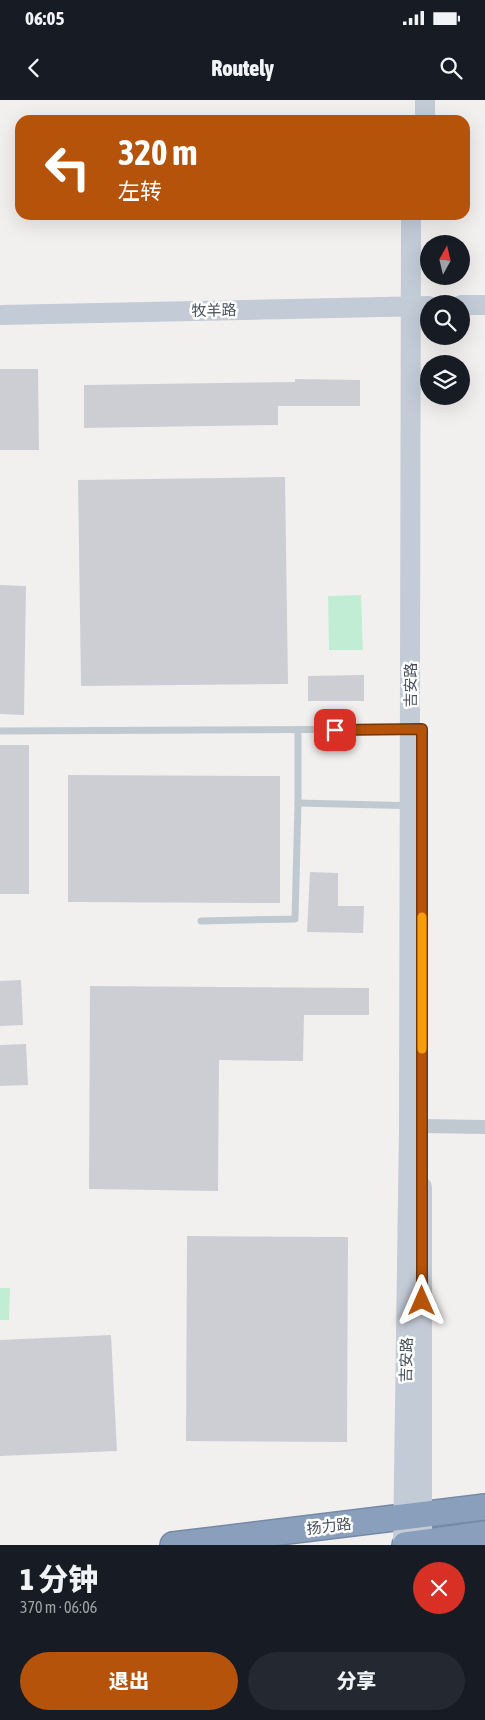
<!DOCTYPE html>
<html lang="zh">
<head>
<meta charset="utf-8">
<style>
  body { margin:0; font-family:"Asap Condensed","Noto Sans SC",sans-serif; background:#242831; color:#f1f3f6; height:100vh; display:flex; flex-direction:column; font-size:19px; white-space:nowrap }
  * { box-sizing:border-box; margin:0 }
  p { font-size:16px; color:#9ea1a6 }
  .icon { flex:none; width:28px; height:28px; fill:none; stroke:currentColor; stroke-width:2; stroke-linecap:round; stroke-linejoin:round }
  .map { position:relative; height:1445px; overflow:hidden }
  .side { display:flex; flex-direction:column; background:#171b24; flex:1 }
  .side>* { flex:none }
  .banner { position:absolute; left:15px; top:15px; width:455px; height:105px; border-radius:15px; box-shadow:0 5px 20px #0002; background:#b45309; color:#fff; overflow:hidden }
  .needle { width:32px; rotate:8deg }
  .controls { position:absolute; left:420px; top:135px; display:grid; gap:10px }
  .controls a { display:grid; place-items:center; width:50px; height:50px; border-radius:50%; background:#171b24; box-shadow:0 5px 20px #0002; font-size:25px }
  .pin { position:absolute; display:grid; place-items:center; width:42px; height:42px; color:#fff; margin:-21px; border-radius:10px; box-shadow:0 2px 8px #0006 }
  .me { position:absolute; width:55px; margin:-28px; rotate:0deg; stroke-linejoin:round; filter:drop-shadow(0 0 4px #0008) }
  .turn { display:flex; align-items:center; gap:18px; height:105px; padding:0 20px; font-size:22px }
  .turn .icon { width:65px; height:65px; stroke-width:2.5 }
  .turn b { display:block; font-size:35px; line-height:42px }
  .round { display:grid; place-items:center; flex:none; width:52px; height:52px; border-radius:26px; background:#242831 }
  .summary { display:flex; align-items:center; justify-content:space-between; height:85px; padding:0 20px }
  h1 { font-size:30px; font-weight:800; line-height:38px }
  .primary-button { display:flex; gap:10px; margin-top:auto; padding:10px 20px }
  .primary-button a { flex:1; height:58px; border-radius:30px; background:#b45309; color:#fff; font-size:20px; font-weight:800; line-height:58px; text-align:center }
  .primary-button a+a { background:#242831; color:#f1f3f6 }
  .status { display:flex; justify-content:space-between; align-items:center; height:35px; padding:0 25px; background:#171b24; direction:ltr }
  .status svg { height:14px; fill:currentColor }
  header { display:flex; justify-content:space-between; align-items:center; height:65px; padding:0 20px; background:#171b24; font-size:22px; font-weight:800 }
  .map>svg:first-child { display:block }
  .grass { fill:#c1edd5 }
  .building { fill:#cdced4 }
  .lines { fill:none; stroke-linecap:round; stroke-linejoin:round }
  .highway-casing { stroke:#758aa7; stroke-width:28 }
  .lane { stroke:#c1c9d0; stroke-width:7 }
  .street { stroke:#c1c9d0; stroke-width:14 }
  .secondary { stroke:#c3cbd7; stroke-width:20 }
  .highway { stroke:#8a9fbb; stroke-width:25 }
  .route-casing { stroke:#753606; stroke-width:12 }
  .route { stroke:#b45309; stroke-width:9 }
  .slow { stroke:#f59e0b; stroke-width:9 }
  .labels { text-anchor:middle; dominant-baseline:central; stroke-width:5; stroke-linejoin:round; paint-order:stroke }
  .street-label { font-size:15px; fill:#48515c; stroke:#fff }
</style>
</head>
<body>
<div class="status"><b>06:05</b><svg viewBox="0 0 49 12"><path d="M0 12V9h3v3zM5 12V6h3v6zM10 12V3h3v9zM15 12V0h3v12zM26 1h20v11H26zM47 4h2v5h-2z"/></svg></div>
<header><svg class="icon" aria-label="back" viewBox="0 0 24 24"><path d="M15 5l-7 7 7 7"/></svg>Routely<svg class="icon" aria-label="search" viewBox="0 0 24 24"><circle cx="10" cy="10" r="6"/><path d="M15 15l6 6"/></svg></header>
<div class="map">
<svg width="485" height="1445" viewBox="0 0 485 1445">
  <rect width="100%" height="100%" fill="#f2f0ef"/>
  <!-- grass -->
  <g class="grass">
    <path d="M 361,495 L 363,550 L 329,550 L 328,496 Z"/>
    <path d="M 0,1188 L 10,1188 L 9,1220 L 0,1220 Z"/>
  </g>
  <!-- building -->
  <g class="building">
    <path d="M 0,269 L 38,269 L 39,350 L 0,350 Z"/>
    <path d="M 295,279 L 360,280 L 360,306 L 278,306 L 278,325 L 84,328 L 84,285 L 295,282 Z"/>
    <path d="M 285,377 L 288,584 L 81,586 L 78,380 Z"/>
    <path d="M 0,485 L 26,486 L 24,615 L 0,614 Z"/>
    <path d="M 364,575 L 364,601 L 308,601 L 308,576 Z"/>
    <rect x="0" y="645" width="29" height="149"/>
    <path d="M 68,675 L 280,676 L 280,803 L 68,802 Z"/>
    <path d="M 310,772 L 338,773 L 338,806 L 364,806 L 363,833 L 307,832 Z"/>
    <path d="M 21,880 L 23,925 L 0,926 L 0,881 Z"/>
    <path d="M 90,886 L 369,888 L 369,915 L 304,915 L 303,961 L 219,960 L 218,1091 L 89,1089 Z"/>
    <path d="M 26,944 L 28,985 L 0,986 L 0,945 Z"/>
    <path d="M 187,1136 L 348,1137 L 347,1342 L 186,1341 Z"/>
    <path d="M 111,1235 L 117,1351 L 0,1356 L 0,1240 Z"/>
  </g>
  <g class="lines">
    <!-- highway casing -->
    <g class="highway-casing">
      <g id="highway">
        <path d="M 173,1445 L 485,1407"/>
        <path d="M 405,1445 L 485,1434"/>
      </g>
    </g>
    <!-- lane -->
    <g class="lane">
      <path d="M 0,631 L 423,629"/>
      <path d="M 298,703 L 422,706"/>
      <path d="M 201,821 L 295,819 L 298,703 L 298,630"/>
    </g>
    <!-- street -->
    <path class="street" d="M 422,1026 L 485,1027"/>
    <!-- secondary -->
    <g class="secondary">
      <path d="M 425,20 L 425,0"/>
      <path d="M 461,205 L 485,205"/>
      <path d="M 0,215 L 429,206"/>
      <path d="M 403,1445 L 409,1026 L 411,115"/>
      <path d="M 422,1445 L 422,1087"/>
    </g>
    <!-- highway -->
    <use href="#highway" class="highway"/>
  </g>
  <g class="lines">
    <!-- route casing -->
    <g class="route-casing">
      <path id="route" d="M 335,630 L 422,629 L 422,1201"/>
    </g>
    <!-- route -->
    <use href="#route" class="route"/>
    <!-- slow -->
    <path class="slow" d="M 422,949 L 422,817"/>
  </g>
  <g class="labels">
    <!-- street labels -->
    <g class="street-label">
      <text transform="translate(214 210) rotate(-1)">牧羊路</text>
      <text transform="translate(410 585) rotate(-90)">吉安路</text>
      <text transform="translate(406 1260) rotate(-89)">吉安路</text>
      <text transform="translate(329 1426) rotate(-7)">扬力路</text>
    </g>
  </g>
</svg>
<div class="controls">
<a><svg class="needle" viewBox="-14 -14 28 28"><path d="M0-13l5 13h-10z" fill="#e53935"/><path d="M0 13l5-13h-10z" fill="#9ea1a6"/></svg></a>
<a><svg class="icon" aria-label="search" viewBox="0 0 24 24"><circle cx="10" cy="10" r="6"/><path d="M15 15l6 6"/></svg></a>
<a><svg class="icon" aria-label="layers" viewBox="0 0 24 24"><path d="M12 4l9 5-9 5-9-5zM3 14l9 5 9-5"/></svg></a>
</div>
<div class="pin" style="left:335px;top:630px;background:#d93025"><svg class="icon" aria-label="arrive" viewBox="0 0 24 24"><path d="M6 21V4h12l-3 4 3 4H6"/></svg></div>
<svg class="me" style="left:422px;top:1201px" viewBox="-20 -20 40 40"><path d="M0-17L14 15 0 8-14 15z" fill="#b45309" stroke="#fff" stroke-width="4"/></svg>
<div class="banner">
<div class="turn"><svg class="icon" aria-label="left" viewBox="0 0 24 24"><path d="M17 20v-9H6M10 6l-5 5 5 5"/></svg><div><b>320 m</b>左转</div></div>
</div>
</div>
<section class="side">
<div class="summary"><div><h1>1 分钟</h1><p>370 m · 06:06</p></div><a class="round" style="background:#d93025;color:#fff"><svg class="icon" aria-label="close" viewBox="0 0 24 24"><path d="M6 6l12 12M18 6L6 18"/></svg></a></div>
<div class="primary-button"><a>退出</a><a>分享</a></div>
</section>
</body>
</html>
